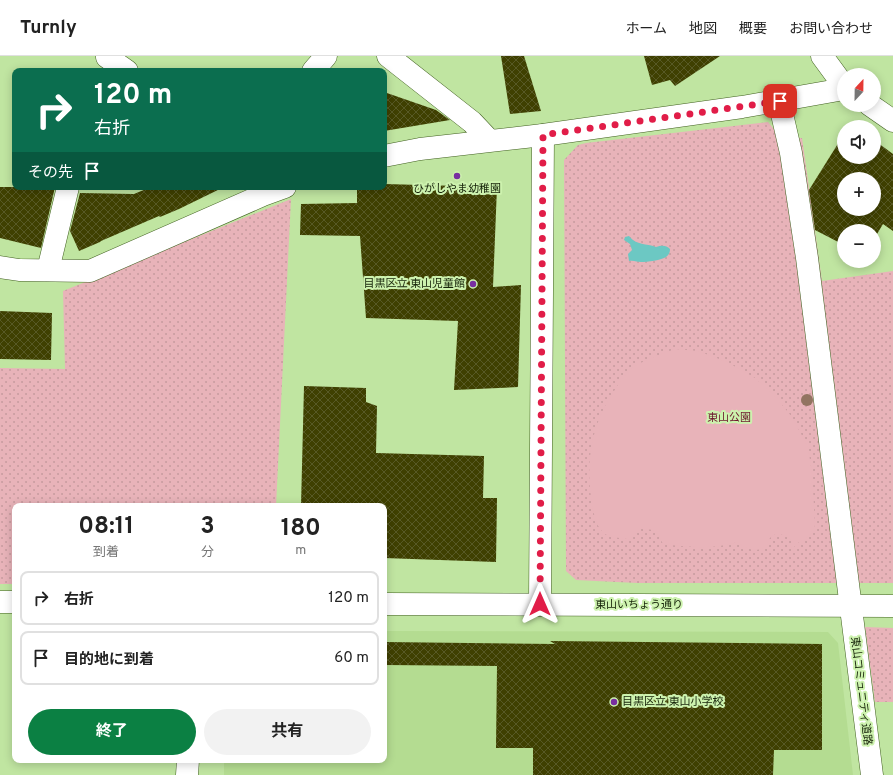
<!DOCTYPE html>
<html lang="ja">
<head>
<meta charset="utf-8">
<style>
  body { margin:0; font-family:Overpass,"Noto Sans JP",sans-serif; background:#f2f2f2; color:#222; height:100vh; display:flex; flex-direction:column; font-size:15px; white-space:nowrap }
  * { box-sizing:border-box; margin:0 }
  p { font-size:13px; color:#767676 }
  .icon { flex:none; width:22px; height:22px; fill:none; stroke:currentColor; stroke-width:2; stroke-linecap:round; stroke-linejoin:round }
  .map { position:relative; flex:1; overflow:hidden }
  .drawer { position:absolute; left:12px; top:447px; width:375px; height:260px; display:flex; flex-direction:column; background:#fff; border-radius:8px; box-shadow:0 2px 10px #0003 }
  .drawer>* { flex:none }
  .banner { position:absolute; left:12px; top:12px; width:375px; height:122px; border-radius:8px; box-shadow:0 2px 10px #0003; background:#0b6e4f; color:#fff; overflow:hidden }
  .needle { width:26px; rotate:22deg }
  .buttons { position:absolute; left:837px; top:12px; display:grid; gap:8px }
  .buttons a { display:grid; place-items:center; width:44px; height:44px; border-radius:50%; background:#fff; box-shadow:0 2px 10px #0003; font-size:20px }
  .pin { position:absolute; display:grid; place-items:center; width:34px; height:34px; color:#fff; margin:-17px; border-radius:8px; box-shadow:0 2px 6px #0006 }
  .me { position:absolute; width:44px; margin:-22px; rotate:0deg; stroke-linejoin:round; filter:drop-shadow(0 0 3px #0008) }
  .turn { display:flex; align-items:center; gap:14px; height:84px; padding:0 16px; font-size:18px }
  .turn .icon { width:52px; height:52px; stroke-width:2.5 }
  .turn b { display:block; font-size:28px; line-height:34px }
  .then { display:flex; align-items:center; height:38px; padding:0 16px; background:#0003; gap:8px; font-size:15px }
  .eta { display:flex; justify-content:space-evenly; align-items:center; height:68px; text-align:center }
  .eta b { font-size:24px; font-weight:700; line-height:28px }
  .action { display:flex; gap:8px; margin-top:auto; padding:8px 16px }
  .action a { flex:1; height:46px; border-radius:24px; background:#0b8043; color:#fff; font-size:16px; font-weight:700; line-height:46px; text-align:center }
  .action a+a { background:#f2f2f2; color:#222 }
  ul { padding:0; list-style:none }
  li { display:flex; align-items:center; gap:12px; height:54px; margin:0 8px 6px; padding:0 8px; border:2px solid #e0e0e0; border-radius:8px }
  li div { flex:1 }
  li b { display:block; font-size:15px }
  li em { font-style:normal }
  header { display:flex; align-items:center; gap:24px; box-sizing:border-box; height:56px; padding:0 20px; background:#fff; border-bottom:1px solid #e0e0e0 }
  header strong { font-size:19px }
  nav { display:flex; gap:22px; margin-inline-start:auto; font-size:14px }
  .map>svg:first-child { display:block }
  .built { fill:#b4dc91 }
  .park { fill:url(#park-dots) }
  .garden { fill:#e8b3b9 }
  .water { fill:#6cc8c3 }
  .building { fill:url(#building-cross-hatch); fill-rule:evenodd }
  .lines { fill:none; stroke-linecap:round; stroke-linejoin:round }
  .street-casing { stroke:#416020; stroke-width:23 }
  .secondary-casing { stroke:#416020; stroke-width:23 }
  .street { stroke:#fff; stroke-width:22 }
  .secondary { stroke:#fff; stroke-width:22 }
  .tree { fill:#927461 }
  .route { stroke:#e11d48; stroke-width:7; stroke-dasharray:0 12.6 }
  .poi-dot { fill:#782ea0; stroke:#cdf2ae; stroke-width:1.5 }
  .labels { text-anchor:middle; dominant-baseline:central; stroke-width:4; stroke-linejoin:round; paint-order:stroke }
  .poi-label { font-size:11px; fill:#162309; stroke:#cdf2ae }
  .park-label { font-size:11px; fill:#6c172d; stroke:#cdf2ae }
  .street-label { font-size:11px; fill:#162309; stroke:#cdf2ae }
</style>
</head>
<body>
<header>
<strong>Turnly</strong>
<nav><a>ホーム</a><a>地図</a><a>概要</a><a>お問い合わせ</a></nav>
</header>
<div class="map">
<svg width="893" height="719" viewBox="0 0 893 719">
  <defs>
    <pattern id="park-dots" width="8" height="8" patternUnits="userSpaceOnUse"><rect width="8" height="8" fill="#e8b3b9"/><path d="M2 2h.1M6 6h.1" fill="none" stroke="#c69a9e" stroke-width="1.8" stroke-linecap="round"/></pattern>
    <pattern id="building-cross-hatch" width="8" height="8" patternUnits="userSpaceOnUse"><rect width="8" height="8" fill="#3f4001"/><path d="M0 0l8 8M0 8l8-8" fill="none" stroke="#575925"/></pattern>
  </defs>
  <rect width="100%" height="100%" fill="#c0e5a1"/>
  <!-- built -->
  <path class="built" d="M 384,575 L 828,576 L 838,587 L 853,719 L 224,719 L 224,704 L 384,704 Z"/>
  <!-- park -->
  <g class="park">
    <path d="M 768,66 L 783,84 L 802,82 L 822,225 L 893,215 L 893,527 L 637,527 L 576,524 L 566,515 L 564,104 L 578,89 L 586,87 Z"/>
    <path d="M 291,143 L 276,450 L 15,450 L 15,528 L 0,528 L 0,312 L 65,313 L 63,235 Z"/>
    <path d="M 865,571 L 893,572 L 893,646 L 875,646 Z"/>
  </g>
  <!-- garden -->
  <path class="garden" d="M 675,293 L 698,295 L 727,306 L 755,322 L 774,339 L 792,361 L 808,391 L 812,417 L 815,468 L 814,476 L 798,487 L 791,494 L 792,486 C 787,479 776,475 770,482 C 768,485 767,488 765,490 C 757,498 744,492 738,486 C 710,494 691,491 663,488 C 657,475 655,473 641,473 L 634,479 L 632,484 C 624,482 611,482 605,478 C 596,471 594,459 592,448 C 585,406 591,367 616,332 C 619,327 623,321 627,317 C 638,305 660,299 675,293 Z"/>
  <!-- water -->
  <path class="water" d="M 629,180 C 637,190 646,187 656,191 C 662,189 666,189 670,193 C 670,196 669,199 666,201 C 662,204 647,206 641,206 C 637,206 634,204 629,205 L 628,198 L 632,194 L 630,188 L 624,184 L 625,181 Z"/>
  <!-- building -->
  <g class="building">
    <path d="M 501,0 L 524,0 L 541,55 L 510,58 Z"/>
    <path d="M 644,0 L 720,0 L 675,30 L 670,24 L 652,29 Z"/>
    <path d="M 384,36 L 436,54 L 450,64 L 384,75 Z"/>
    <path d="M 844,78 L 844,101 L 874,101 L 874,84 L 893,98 L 893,175 L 883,168 L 874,183 L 874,175 L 844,175 L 844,189 L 815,174 L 809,134 ZM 844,123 L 874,123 L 874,153 L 844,153 Z"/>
    <path d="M 384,128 L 497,131 L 493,231 L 521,229 L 518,331 L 454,334 L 458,265 L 366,262 L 360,180 L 300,179 L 301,148 L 357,147 L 357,131 L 384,131 Z"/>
    <path d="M 0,131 L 55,131 L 41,192 L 0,182 Z"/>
    <path d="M 151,131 L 224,131 L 179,153 L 160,161 L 159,160 L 101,185 L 100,186 L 79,195 L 70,175 L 80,137 L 134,138 Z"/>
    <path d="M 0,255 L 52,257 L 51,304 L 0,303 Z"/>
    <path d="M 304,330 L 366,332 L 366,346 L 377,350 L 376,397 L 484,400 L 483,442 L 497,442 L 496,506 L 384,502 L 384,450 L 301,450 Z"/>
    <path d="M 550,585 L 822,588 L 822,694 L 774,694 L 773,719 L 533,719 L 533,692 L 496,692 L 497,610 L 385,609 L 385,586 L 555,588 Z"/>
  </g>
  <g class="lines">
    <!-- street casing -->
    <g class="street-casing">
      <g id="street">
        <path d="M 388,0 L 472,66 L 489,84"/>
        <path d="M 822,0 L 844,30"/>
        <path d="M 107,1 L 127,15"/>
        <path d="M 313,15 L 326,0"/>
        <path d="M 779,45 L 791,97 L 807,202 L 872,719"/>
        <path d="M 48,214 L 68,131"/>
      </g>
    </g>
    <!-- secondary casing -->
    <g class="secondary-casing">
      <g id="secondary">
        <path d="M 870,49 L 893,65"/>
        <path d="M 384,100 L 420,93 L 543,79 L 742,51 L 844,33"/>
        <path d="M 0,211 L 19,214 L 90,215 L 263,139 L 285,131"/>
        <path d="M 0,546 L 15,546"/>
        <path d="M 384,548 L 893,550"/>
        <path d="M 540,549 L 543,79"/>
        <path d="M 187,719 L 188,704"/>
      </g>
    </g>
    <!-- street -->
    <use href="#street" class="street"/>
    <!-- secondary -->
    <use href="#secondary" class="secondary"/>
  </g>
  <!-- trees -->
  <circle class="tree" cx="807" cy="344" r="6"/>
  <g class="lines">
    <!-- route -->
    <path class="route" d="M 540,548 L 543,79 L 780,45"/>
  </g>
  <!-- markers -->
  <g class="poi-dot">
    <circle cx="457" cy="120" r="4"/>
    <circle cx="473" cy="228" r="4"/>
    <circle cx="614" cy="646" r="4"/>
  </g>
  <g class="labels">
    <!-- poi labels -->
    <g class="poi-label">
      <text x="457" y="133">ひがしやま幼稚園</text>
      <text x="465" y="228" text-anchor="end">目黒区立 東山児童館</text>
      <text x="622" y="646" text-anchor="start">目黒区立 東山小学校</text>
    </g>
    <!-- park labels -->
    <g class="park-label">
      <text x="729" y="362">東山公園</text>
    </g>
    <!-- street labels -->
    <g class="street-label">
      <text x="639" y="549">東山いちょう通り</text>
      <text transform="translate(861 635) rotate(83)">東山コミュニティ道路</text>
    </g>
  </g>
</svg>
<div class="buttons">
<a><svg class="needle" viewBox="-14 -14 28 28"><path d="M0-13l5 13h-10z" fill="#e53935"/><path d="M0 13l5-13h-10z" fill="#767676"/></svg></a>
<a><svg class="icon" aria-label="sound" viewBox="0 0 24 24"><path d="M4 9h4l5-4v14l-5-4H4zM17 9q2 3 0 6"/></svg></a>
<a>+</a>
<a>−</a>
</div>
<div class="pin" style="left:780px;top:45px;background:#d93025"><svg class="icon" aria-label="arrive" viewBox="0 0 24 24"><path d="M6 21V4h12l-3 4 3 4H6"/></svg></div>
<svg class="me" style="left:540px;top:548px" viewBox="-20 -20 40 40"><path d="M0-17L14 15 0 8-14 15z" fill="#e11d48" stroke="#fff" stroke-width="4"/></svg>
<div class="banner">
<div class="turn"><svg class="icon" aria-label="right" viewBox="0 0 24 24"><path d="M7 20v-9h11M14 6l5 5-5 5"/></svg><div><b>120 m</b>右折</div></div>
<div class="then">その先<svg class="icon" aria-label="arrive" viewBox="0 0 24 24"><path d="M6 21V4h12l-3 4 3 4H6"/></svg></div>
</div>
<section class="drawer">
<div class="eta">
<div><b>08:11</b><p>到着</p></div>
<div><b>3</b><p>分</p></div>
<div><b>180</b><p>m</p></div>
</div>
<ul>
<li><svg class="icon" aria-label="right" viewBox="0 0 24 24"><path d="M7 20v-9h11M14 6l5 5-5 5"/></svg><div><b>右折</b></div><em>120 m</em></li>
<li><svg class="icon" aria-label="arrive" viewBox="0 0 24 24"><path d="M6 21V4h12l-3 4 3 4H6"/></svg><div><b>目的地に到着</b></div><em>60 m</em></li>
</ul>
<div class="action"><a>終了</a><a>共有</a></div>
</section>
</div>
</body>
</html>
